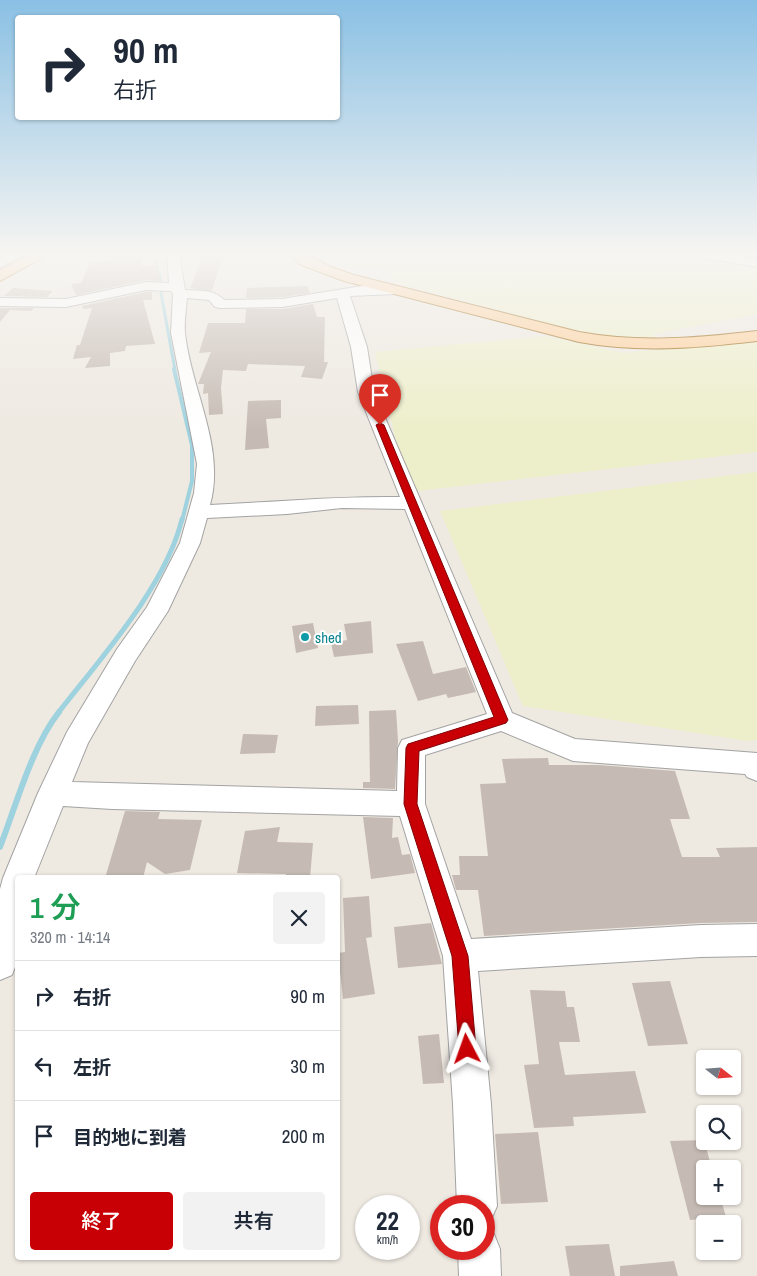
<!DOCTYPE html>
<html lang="ja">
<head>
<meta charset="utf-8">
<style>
  body { margin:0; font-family:"Archivo Narrow","Noto Sans JP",sans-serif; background:#f2f2f3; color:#1f2937; height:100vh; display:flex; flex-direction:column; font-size:19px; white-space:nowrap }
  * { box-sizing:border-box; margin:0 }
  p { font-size:16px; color:#747a83 }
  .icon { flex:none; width:28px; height:28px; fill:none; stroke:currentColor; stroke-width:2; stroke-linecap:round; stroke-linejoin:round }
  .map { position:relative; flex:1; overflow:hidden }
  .side { position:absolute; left:15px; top:875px; width:325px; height:385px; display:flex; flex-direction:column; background:#fff; border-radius:5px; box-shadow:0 1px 4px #0004 }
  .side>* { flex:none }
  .banner { position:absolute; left:15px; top:15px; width:325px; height:105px; border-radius:5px; box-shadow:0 1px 4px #0004; background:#fff; color:#1f2937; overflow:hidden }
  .needle { width:32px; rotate:107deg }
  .buttons { position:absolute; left:696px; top:1050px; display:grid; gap:10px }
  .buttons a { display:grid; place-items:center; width:45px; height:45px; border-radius:5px; background:#fff; box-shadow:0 1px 4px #0004; font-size:25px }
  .speed { position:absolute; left:355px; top:1195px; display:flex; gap:10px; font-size:25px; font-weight:700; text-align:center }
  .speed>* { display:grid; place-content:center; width:65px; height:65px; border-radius:50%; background:#fff; box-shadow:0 1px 4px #0004; line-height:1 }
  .speed small { font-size:12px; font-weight:400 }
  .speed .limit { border:8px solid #d22; background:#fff; color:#111 }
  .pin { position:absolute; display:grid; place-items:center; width:42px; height:42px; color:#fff; margin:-51px -21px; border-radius:50% 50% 50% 0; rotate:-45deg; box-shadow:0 0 5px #0007 }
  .pin .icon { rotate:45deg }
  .me { position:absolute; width:55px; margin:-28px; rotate:356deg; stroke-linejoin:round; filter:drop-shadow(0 0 4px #0008) }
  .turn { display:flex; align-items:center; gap:18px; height:105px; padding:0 15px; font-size:22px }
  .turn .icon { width:65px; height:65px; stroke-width:2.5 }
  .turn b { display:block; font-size:35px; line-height:42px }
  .round { display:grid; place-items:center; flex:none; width:52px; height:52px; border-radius:5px; background:#f2f2f3 }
  .overview { display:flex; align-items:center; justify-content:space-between; height:85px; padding:0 15px }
  h1 { font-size:30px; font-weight:600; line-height:38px; color:#1e9e55 }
  .action { display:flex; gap:10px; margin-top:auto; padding:10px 15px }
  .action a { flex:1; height:58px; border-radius:5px; background:#c80006; color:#fff; font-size:20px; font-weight:600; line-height:58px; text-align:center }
  .action a+a { background:#f2f2f3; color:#1f2937 }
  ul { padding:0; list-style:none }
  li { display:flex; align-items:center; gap:15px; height:70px; padding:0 15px; border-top:1px solid #e0e1e3 }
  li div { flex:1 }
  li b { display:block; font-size:19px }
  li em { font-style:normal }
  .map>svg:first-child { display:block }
  .farmland { fill:#edefca }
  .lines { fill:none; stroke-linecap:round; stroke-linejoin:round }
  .stream-far3 { stroke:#9ed2df; stroke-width:3 }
  .stream-far2 { stroke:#9ed2df; stroke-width:4 }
  .stream-far1 { stroke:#9ed2df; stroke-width:5 }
  .stream { stroke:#9ed2df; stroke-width:6 }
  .building { fill:#c6bbb4 }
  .minor-casing { stroke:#a3a3a3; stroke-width:2 }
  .major-casing { stroke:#945f00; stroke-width:2 }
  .minor { fill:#fff; fill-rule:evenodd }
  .major { fill:#ffce95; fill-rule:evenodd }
  .route { fill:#c80006; stroke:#820004 }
  .culture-dot { fill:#0f9aa8; stroke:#fff; stroke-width:2 }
  .labels { text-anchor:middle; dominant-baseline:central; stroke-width:4; stroke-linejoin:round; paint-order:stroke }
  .culture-label { font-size:15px; fill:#0d838f; stroke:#fff; text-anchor:start }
</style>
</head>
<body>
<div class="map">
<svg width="757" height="1276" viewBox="0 0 757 1276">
  <rect width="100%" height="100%" fill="#eee9e1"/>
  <!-- farmland -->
  <g class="farmland">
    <path d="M 321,253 L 675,253 L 757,267 L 757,314 L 654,334 L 657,340 L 610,339 L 397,283 L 389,270 L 348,268 L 325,259 Z"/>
    <path d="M 544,336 L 624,353 L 757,340 L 757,452 L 408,492 L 375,352 Z"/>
    <path d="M 757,472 L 757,740 L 748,741 L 523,706 L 440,511 Z"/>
  </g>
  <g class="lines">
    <!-- stream-far3 -->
    <path class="stream-far3" d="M 153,253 L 162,284 L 161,293 L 175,370"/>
    <!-- stream-far2 -->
    <path class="stream-far2" d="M 174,369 L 192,445 L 192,481 L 182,521"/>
    <!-- stream-far1 -->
    <path class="stream-far1" d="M 58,713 C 100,659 166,586 182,519"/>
    <!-- stream -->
    <path class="stream" d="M 0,847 C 16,806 32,746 59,712"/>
  </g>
  <!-- building -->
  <g class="building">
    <path d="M 130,253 L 144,253 L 141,266 L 156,265 L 161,281 L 146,280 L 76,295 L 71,284 L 81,283 L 90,262 L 109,261 L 110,257 L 129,256 Z"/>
    <path d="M 223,253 L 212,291 L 190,288 L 203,256 Z"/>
    <path d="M 307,286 L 310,293 L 282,297 L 246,298 L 247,288 Z"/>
    <path d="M 13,288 L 53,291 L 47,297 L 4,296 Z"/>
    <path d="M 146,292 L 152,292 L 152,300 L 143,300 L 155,344 L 126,346 L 125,351 L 110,353 L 110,366 L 85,368 L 91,357 L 73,359 L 77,345 L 80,345 L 92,308 L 83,309 L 82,306 Z"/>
    <path d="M 313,304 L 317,317 L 325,317 L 324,362 L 328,362 L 322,379 L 301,377 L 305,366 L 248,364 L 246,371 L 223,370 L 221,388 L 223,414 L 209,415 L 208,393 L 203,394 L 204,384 L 198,384 L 211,352 L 199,353 L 208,323 L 245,323 L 246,309 L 282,309 Z"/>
    <path d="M 0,308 L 34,308 L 31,311 L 10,310 L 0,322 Z"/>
    <path d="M 281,400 L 281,418 L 266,419 L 269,448 L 245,450 L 248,401 Z"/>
    <path d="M 371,621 L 373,653 L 334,657 L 331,643 L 347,640 L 344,624 Z"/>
    <path d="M 313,623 L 318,648 L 296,653 L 292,626 Z"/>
    <path d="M 423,641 L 433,674 L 466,667 L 476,692 L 448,698 L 446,694 L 418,701 L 396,644 Z"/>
    <path d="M 358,705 L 359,724 L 315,726 L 316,706 Z"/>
    <path d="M 396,710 L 398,741 L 395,789 L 363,788 L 363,782 L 370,782 L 369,711 Z"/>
    <path d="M 243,734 L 278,735 L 275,753 L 240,754 Z"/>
    <path d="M 548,758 L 549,765 L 599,765 L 675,771 L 690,819 L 670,819 L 682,857 L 720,857 L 716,848 L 757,847 L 757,922 L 701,923 L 484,936 L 478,890 L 456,890 L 452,875 L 460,875 L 459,856 L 488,856 L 480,784 L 506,783 L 502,759 Z"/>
    <path d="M 125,811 L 160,812 L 158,819 L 202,820 L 190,870 L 165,874 L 147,862 L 143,878 L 105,878 Z"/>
    <path d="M 363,817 L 393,818 L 392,838 L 398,837 L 402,855 L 410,854 L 415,873 L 371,879 Z"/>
    <path d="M 280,827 L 277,842 L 313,843 L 310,878 L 285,878 L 286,874 L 237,873 L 245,831 Z"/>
    <path d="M 369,896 L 372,937 L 366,938 L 375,994 L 343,999 L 338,953 L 345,952 L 343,898 Z"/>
    <path d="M 431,923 L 442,964 L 398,968 L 394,927 Z"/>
    <path d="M 670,981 L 688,1044 L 648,1046 L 632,983 Z"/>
    <path d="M 530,990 L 565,991 L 567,1007 L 574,1007 L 580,1042 L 559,1042 L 565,1075 L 635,1071 L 646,1113 L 573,1117 L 574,1126 L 534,1128 L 524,1065 L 539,1064 Z"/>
    <path d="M 439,1034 L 444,1083 L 423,1084 L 418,1036 Z"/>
    <path d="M 538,1132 L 548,1202 L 501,1204 L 495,1134 Z"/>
    <path d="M 704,1140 L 712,1169 L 705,1169 L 705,1196 L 720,1196 L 726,1217 L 690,1220 L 670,1141 Z"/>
    <path d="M 609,1244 L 615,1276 L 570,1276 L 565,1246 Z"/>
    <path d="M 674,1261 L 678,1276 L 620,1276 L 620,1266 Z"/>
  </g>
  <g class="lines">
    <!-- minor casing -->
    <g class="minor-casing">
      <g id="minor">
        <path d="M 12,253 L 27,253 L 0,267 L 0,258 Z"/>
        <path d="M 167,253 L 179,253 L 185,290 C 199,291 214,289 224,300 L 282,299 L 362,286 L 401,287 L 403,290 L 401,293 L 396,294 L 350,296 L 367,347 L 374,392 L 512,713 L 575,739 L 757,753 L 757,781 L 747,777 L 745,774 L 573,761 L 501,731 L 425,755 L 425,804 L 471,939 L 701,925 L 757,924 L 757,956 L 701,957 L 478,971 L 491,1104 L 497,1206 L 491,1220 L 484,1224 L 484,1206 L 457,1206 L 453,1104 L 443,956 L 400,816 L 112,809 L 63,806 L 34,878 L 18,878 L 18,959 L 12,975 L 0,980 L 0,889 L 3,878 L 38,793 L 67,732 L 117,649 L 147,607 L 180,543 L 194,493 L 197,464 L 171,333 L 173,294 L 171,291 L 146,290 L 66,307 L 0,306 L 0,298 L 66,299 L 146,282 L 169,283 ZM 187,298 L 209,300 L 215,307 L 220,308 L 282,307 L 337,298 L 351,347 L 358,392 L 400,497 C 336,496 274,502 210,505 C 226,447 191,390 185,333 C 184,322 186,310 187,298 ZM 342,508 L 405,509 L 487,714 L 402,740 L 398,748 L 397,791 L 72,782 L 88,743 L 135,661 L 168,611 L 200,543 L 207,518 L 287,514 Z"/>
        <path d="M 692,253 L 718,253 L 757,259 L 757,267 L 698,257 Z"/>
        <path d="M 484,1230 L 494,1234 L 500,1249 L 501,1276 L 459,1276 L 458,1249 L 484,1249 Z"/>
      </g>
    </g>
    <!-- major casing -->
    <g class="major-casing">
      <g id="major">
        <path d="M 34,253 L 51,253 L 0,281 L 0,270 Z"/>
        <path d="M 287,253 L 303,253 L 331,267 L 354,275 L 579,332 C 639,343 697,338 757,331 L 757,341 C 697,348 639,353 579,342 L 344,281 L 301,265 Z"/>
      </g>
    </g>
    <!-- minor -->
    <use href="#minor" class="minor"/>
    <!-- major -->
    <use href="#major" class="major"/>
  </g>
  <!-- sky -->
  <linearGradient id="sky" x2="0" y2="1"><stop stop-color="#8ac0e4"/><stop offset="0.59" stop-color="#f7f5f2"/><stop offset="1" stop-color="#f7f5f2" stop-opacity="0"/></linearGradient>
  <rect width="757" height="431" fill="url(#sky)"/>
  <!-- route -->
  <path class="route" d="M 380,423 L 384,425 L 508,720 L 506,723 L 419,751 L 417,804 L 468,956 L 476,1049 L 473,1055 L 467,1057 L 461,1055 L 459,1049 L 452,956 L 404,804 L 406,748 L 408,744 L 494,717 L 376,425 Z"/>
  <!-- markers -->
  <circle class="culture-dot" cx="305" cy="637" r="5"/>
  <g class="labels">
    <!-- culture labels -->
    <g class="culture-label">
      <text x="315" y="637">shed</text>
    </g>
  </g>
</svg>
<div class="buttons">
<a><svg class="needle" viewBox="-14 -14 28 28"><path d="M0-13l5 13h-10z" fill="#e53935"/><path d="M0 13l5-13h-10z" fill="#747a83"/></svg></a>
<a><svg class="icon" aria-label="search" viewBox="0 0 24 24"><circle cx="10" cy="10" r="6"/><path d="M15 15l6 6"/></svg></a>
<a>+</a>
<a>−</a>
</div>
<div class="speed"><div>22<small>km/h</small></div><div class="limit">30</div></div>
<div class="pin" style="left:380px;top:425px;background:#d93025"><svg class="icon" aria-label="arrive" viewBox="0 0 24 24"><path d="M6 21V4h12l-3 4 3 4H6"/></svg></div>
<svg class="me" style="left:467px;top:1049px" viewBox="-20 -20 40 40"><path d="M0-17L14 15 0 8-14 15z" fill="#c80006" stroke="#fff" stroke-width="4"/></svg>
<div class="banner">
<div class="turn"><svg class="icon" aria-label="right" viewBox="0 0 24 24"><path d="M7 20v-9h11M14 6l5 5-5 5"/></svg><div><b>90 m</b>右折</div></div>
</div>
<section class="side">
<div class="overview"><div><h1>1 分</h1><p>320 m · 14:14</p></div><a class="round"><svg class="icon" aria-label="close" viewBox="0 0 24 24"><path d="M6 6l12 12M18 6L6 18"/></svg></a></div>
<ul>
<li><svg class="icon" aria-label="right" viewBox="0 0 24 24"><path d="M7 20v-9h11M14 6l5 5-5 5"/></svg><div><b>右折</b></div><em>90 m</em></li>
<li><svg class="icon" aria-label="left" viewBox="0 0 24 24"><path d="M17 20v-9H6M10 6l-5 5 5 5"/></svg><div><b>左折</b></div><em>30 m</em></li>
<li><svg class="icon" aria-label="arrive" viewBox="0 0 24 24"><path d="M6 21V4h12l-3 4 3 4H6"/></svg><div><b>目的地に到着</b></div><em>200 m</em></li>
</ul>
<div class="action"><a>終了</a><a>共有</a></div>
</section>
</div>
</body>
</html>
